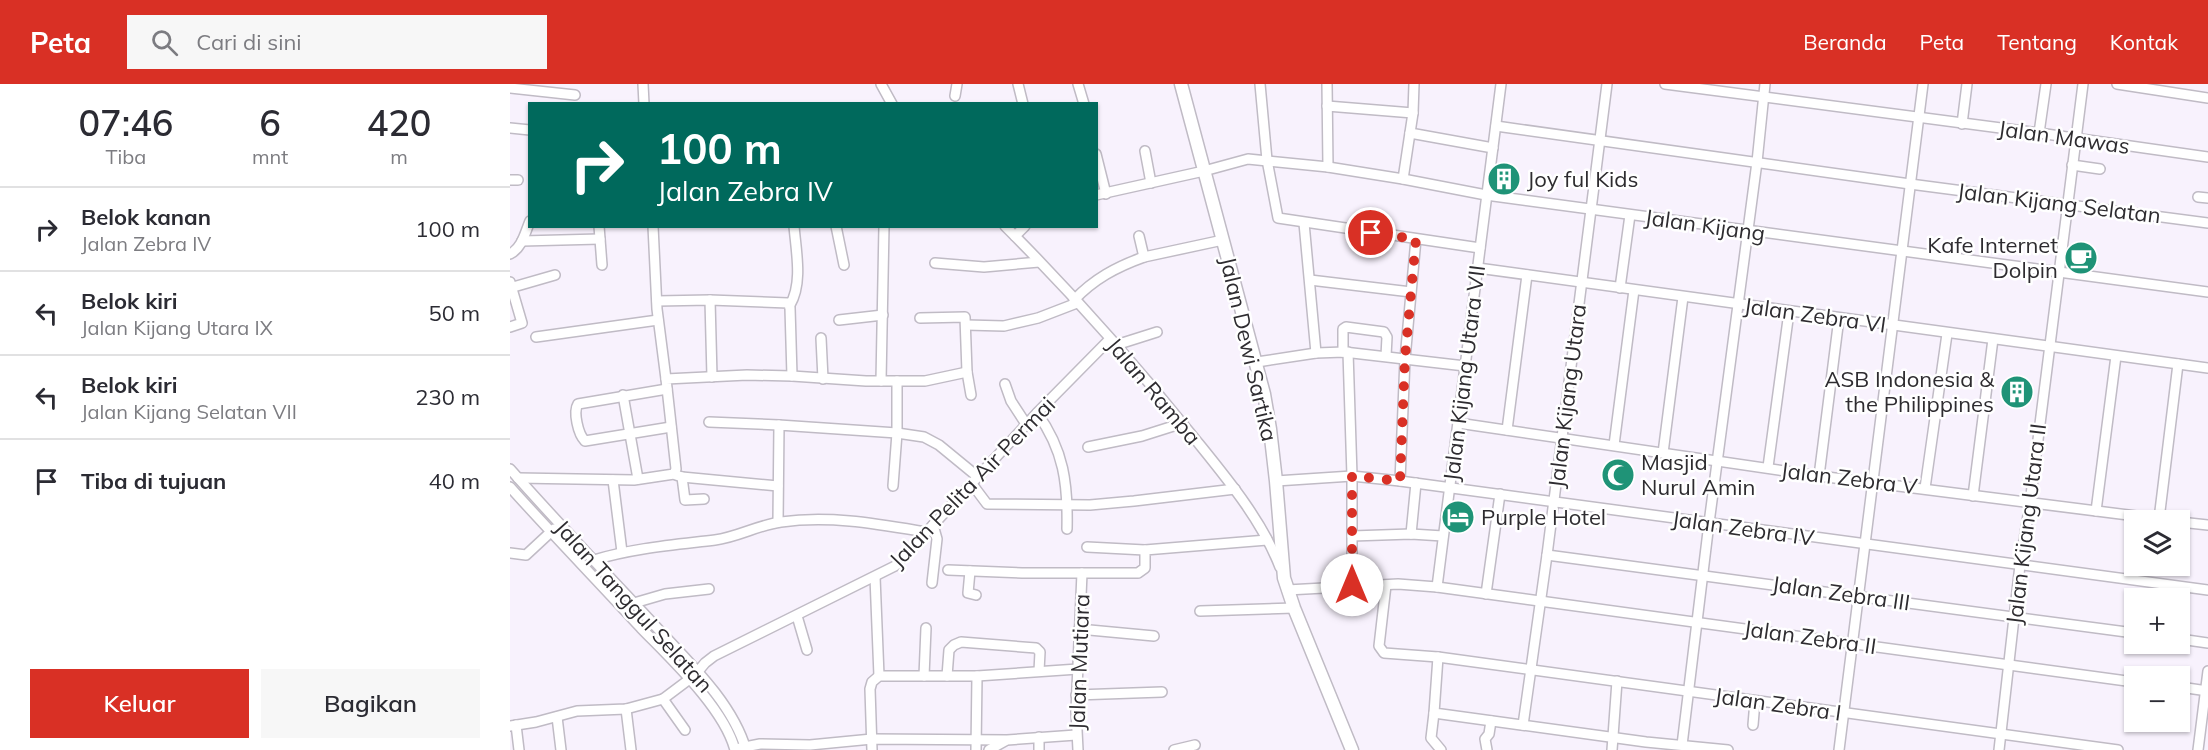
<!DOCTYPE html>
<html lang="id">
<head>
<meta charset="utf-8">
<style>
  body { margin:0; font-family:Mulish,sans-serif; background:#f7f7f7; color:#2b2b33; height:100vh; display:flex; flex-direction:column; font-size:22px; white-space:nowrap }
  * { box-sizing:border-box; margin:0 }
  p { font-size:20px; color:#7c7c81 }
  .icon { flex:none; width:33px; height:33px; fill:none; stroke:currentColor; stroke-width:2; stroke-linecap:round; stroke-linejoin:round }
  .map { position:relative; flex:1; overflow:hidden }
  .side { display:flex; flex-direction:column; background:#fff; width:510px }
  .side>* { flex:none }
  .guide { position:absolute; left:18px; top:18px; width:570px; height:126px; border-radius:0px; box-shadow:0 2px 4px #0004; background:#00695c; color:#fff; overflow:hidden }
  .tools { position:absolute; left:1614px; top:426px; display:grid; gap:12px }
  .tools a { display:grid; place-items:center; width:66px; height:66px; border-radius:0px; background:#fff; box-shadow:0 2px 4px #0004; font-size:30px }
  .pin { position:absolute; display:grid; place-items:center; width:51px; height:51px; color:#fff; margin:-26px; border:3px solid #fff; border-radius:50%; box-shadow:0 2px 6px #0007 }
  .me { position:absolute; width:66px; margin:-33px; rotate:0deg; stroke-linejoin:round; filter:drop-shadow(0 0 4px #0008) }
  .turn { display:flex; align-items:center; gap:21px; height:126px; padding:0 30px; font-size:27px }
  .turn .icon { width:78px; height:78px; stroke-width:2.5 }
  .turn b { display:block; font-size:42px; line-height:51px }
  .eta { display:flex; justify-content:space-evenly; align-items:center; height:102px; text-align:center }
  .eta b { font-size:36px; font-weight:600; line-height:42px }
  .cta { display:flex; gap:12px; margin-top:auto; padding:12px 30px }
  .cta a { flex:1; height:69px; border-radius:0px; background:#d93025; color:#fff; font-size:24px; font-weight:600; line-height:69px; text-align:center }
  .cta a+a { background:#f7f7f7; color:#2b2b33 }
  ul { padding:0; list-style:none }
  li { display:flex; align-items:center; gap:18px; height:84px; padding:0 30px; border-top:2px solid #e1e1e2 }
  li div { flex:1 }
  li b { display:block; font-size:22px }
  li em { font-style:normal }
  header { display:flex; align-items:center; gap:36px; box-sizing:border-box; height:84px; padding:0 30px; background:#d93025; color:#fff }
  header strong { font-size:28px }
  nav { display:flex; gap:33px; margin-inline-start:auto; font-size:21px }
  .search { width:420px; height:54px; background:#f7f7f7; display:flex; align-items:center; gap:15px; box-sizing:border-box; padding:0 21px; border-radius:0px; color:#7c7c81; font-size:22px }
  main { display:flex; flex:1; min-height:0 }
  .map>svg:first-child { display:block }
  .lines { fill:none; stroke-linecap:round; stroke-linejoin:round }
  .minor-casing { stroke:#c0bbc5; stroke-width:12 }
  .major-casing { stroke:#c0bbc5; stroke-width:15 }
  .minor { stroke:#fff; stroke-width:9 }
  .major { stroke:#fff; stroke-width:12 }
  .route { stroke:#d93025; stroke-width:10; stroke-dasharray:0 18 }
  .labels { text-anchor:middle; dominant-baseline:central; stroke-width:5; stroke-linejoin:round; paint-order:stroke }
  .street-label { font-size:22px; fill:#2e2c30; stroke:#fff }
  .poi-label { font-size:22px; fill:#2e2c30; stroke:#fff; text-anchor:start }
</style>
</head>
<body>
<header>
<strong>Peta</strong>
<div class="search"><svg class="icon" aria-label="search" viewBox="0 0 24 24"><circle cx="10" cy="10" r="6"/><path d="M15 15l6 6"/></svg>Cari di sini</div>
<nav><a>Beranda</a><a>Peta</a><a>Tentang</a><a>Kontak</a></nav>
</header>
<main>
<section class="side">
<div class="eta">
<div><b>07:46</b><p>Tiba</p></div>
<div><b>6</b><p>mnt</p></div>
<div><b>420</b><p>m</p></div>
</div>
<ul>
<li><svg class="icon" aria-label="right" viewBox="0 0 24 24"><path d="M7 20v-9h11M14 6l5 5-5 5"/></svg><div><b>Belok kanan</b><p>Jalan Zebra IV</p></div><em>100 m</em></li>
<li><svg class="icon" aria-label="left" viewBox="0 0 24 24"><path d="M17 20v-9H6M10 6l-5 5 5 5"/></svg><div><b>Belok kiri</b><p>Jalan Kijang Utara IX</p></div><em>50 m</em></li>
<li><svg class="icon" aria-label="left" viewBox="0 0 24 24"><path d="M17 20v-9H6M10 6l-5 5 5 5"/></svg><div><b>Belok kiri</b><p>Jalan Kijang Selatan VII</p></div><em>230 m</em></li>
<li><svg class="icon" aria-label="arrive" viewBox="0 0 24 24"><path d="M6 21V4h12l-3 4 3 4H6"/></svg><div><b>Tiba di tujuan</b></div><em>40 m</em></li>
</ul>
<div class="cta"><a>Keluar</a><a>Bagikan</a></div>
</section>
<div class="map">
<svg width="1698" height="666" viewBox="0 0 1698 666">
  <rect width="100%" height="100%" fill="#f8f2fd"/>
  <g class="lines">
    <!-- minor casing -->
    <g class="minor-casing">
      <g id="minor">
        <path d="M 133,0 L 134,20"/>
        <path d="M 371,0 L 382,20"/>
        <path d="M 508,0 L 513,20"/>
        <path d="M 568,0 L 574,20"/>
        <path d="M 750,0 L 757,76 L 768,134 L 970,164"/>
        <path d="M 817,0 L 818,83"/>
        <path d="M 1155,0 L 1529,49 L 1698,73"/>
        <path d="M 1607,0 L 1698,14"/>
        <path d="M 0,4 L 65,11"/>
        <path d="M 445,12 L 447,0"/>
        <path d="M 817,22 L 903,29"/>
        <path d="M 1452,40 L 1457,0"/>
        <path d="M 986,42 L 1400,100 L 1698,139"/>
        <path d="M 0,44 L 20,46"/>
        <path d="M 900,49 L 983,64"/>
        <path d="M 1529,49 L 1536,0"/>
        <path d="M 635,67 L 641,99"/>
        <path d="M 586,70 L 596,110"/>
        <path d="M 1562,81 L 1590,85"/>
        <path d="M 893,95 L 903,29 L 904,0"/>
        <path d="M 0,96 L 8,96"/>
        <path d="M 586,111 L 694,87 L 738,75 L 818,83 L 893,95 L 976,111 L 1698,208"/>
        <path d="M 1688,113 L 1698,114"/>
        <path d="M 794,139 L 806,269"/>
        <path d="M 89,142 L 92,181"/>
        <path d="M 143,142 L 147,225 L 156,295"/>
        <path d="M 326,142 L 334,181"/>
        <path d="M 495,142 C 561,208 623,278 681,350 C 714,391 751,434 770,483"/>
        <path d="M 505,152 L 515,142"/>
        <path d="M 629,152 L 634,173 L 713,156"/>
        <path d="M 12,157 L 90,155"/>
        <path d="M 0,170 C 12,164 15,149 20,137"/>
        <path d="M 425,179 L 474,183 L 529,178"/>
        <path d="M 968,184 L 1698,284"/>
        <path d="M 800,196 L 901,208"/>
        <path d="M 0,198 L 12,239 L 0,243"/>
        <path d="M 0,204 L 45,191"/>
        <path d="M 1110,204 L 1120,131"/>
        <path d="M 200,216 L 202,293"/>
        <path d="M 564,216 C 584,195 606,183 634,173"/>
        <path d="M 147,217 L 200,216 L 278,219 L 280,224 L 282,292"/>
        <path d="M 280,221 C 293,199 286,167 284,142"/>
        <path d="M 410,234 L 455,233 L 457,288 L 461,311"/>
        <path d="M 329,236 L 373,231"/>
        <path d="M 456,241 L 494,242 L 528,234 L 567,219"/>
        <path d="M 26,253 L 148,236"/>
        <path d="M 311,254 L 313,295"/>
        <path d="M 606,261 L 647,248"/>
        <path d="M 833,268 L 833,245 L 836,243 L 874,248 L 877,253 L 876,272"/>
        <path d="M 838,268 L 842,392 L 842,501"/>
        <path d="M 747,278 L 806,269 L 834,268 L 955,282"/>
        <path d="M 371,297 L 374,142"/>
        <path d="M 495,300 L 501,317 L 516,340"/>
        <path d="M 157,305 L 68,320 C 63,328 68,350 75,357 L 161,343"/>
        <path d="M 113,311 L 128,395"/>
        <path d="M 527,329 C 554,366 558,400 557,445"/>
        <path d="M 199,338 L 269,341"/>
        <path d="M 948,339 L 1309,392 L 1658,436"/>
        <path d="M 997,346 L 1017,191"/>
        <path d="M 1104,361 L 1124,206"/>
        <path d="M 578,363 L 632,352 L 673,339"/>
        <path d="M 1153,369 L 1173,213"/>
        <path d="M 1258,383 L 1279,228"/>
        <path d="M 0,385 C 45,436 92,485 138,534 C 172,572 222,616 236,666"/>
        <path d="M 166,391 L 172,393 L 175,416 L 194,415"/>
        <path d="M 1309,392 L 1329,234"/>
        <path d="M 172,393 L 268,402"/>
        <path d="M 8,394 L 124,396 L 164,390 L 166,385 L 156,295 L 237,291 L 282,292 L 356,297 L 415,297 L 457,288"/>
        <path d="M 103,396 L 112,468"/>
        <path d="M 766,397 L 842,392 L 890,397 L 1698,506"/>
        <path d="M 890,397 L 895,275 L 906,155"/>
        <path d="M 462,400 L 477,420 L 580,421 L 624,417 L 725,405"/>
        <path d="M 383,402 L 387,349 L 387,297"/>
        <path d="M 0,403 C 43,451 88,497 131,544 C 161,575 214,624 225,666"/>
        <path d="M 1415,404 L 1437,250"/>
        <path d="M 1463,412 L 1483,255"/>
        <path d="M 1586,427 L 1606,272"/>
        <path d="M 1649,435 L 1668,280"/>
        <path d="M 268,438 L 269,341 L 387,349 L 414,353 L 429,361 L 468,393"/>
        <path d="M 1670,438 L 1698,441"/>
        <path d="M 901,450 L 906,399"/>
        <path d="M 842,452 L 901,450 L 933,452"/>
        <path d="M 577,463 L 635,466"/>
        <path d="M 0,469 L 16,471 L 44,445"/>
        <path d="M 1037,471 L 1624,549"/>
        <path d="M 84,476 C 124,464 163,461 205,456 C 228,453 248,441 271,438 C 320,431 368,440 416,448"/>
        <path d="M 438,486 L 512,489 L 628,489 L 635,484 L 635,466 L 757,456"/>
        <path d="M 460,487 L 458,509 L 466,511"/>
        <path d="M 365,493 L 369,592"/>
        <path d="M 422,499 L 427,455 L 423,441"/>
        <path d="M 876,501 L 869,562 L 874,569 L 928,573 L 1608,666"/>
        <path d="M 927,503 L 991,0"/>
        <path d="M 777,506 L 888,500 L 927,503 L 1624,598"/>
        <path d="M 976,510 L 990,410"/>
        <path d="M 124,519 L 155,510 L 199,505"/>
        <path d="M 690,527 L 784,524"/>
        <path d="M 287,532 L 297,566"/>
        <path d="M 569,545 L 644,552"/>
        <path d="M 1670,555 L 1698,559"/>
        <path d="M 928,573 L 924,629 L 1136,658 L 1218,666"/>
        <path d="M 414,592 L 416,544"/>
        <path d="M 437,592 L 439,566 L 444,561 L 451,558 L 526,564 L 530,568 L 529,587"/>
        <path d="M 1670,603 L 1698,607"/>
        <path d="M 566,611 L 652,608"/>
        <path d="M 153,615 L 175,646"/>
        <path d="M 116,625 L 121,666"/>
        <path d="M 924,629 L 921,654 L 931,666"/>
        <path d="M 47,633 L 51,666"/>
        <path d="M 6,641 L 9,666"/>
        <path d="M 1013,641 L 1037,471 L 1097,0"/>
        <path d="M 1243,641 L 1245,617"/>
        <path d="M 0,642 L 26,638 L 67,627 L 116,625 L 153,615 L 185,591 L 195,579 L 204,572 L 385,482 L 527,329 L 600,255"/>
        <path d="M 529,653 L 529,666"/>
        <path d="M 1172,661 L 1199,439 L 1247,78 L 1255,0"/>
        <path d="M 230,664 L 250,660 L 300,661 L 362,655 L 497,656 L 566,651"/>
        <path d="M 362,666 L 360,605 L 362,598 L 369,592 L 467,592 L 568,585"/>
        <path d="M 466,666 L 467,592"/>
        <path d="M 479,666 L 495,657"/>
        <path d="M 568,666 L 566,627 L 572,489"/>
        <path d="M 664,666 L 685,661"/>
        <path d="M 977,666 L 975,655 L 979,650 L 981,637"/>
        <path d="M 1102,666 L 1107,597"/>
        <path d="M 1329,666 L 1413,0"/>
        <path d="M 1489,666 L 1510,481 L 1520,419 L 1573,0"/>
        <path d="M 1688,666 L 1698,587"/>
      </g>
    </g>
    <!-- major casing -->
    <g class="major-casing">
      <path id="major" d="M 671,0 L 754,310 L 760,345 L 766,397 L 774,494 L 784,524 L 842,666"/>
    </g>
    <!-- minor -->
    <use href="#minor" class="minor"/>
    <!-- major -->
    <use href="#major" class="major"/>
  </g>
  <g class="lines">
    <!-- route -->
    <path class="route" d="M 842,501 L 842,392 L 890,397 L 895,274 L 906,155 L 861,149"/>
  </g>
  <!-- icons -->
  <defs>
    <g id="building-disc" transform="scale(1.725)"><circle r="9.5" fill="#1f9377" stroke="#fff"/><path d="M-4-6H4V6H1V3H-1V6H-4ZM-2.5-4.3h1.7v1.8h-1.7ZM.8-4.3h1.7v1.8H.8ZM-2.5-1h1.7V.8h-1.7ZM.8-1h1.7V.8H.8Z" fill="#fff"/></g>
    <g id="cafe-disc" transform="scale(1.725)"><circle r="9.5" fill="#1f9377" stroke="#fff"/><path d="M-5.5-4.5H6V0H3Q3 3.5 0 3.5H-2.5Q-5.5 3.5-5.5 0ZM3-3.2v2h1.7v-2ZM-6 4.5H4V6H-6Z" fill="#fff"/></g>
    <g id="mosque-disc" transform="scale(1.725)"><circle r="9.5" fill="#1f9377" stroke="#fff"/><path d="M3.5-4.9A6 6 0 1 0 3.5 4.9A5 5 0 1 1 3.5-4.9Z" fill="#fff"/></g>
    <g id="hotel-disc" transform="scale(1.725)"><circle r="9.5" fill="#1f9377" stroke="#fff"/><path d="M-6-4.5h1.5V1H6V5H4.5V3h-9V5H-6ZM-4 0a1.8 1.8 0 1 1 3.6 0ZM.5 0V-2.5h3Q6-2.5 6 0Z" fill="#fff"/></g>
  </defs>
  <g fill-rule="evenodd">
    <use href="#building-disc" x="994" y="95"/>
    <use href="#cafe-disc" x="1571" y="174"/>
    <use href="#building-disc" x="1507" y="308"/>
    <use href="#mosque-disc" x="1108" y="391"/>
    <use href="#hotel-disc" x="948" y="433"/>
  </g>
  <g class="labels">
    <!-- street labels -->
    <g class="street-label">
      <text transform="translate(1554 53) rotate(8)">Jalan Mawas</text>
      <text transform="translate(1549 119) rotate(7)">Jalan Kijang Selatan</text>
      <text transform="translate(1195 141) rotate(8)">Jalan Kijang</text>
      <text transform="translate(1305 231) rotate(8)">Jalan Zebra VI</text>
      <text transform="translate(739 265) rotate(77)">Jalan Dewi Sartika</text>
      <text transform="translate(954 289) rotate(-83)">Jalan Kijang Utara VII</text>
      <text transform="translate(644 307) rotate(50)">Jalan Ramba</text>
      <text transform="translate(1057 312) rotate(-83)">Jalan Kijang Utara</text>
      <text transform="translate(1339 394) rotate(7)">Jalan Zebra V</text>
      <text transform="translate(462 398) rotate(-46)">Jalan Pelita Air Permai</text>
      <text transform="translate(1516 440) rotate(-83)">Jalan Kijang Utara II</text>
      <text transform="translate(1233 444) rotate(8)">Jalan Zebra IV</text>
      <text transform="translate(1331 509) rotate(8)">Jalan Zebra III</text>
      <text transform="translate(124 522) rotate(48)">Jalan Tanggul Selatan</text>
      <text transform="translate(1300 553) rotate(8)">Jalan Zebra II</text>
      <text transform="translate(569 578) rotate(-88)">Jalan Mutiara</text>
      <text transform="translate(1268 620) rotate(8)">Jalan Zebra I</text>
    </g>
    <!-- poi labels -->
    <g class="poi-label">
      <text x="1017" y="95">Joy ful Kids</text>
      <text x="1548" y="161" text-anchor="end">Kafe Internet<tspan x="1548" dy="25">Dolpin</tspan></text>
      <text x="1484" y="295" text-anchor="end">ASB Indonesia &amp;<tspan x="1484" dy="25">the Philippines</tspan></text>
      <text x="1131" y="378">Masjid<tspan x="1131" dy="25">Nurul Amin</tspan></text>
      <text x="971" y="433">Purple Hotel</text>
    </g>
  </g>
</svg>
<div class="tools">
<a><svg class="icon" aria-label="layers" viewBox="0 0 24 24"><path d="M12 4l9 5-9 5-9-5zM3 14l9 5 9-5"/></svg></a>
<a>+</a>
<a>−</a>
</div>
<div class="pin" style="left:861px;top:149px;background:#d93025"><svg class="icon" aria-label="arrive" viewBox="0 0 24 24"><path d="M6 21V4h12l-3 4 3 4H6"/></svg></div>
<svg class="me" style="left:842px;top:501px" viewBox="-20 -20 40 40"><circle r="19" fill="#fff"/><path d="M0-13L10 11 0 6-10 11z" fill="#d93025"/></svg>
<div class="guide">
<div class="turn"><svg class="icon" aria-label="right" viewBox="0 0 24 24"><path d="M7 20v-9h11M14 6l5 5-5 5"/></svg><div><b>100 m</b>Jalan Zebra IV</div></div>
</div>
</div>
</main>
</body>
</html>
